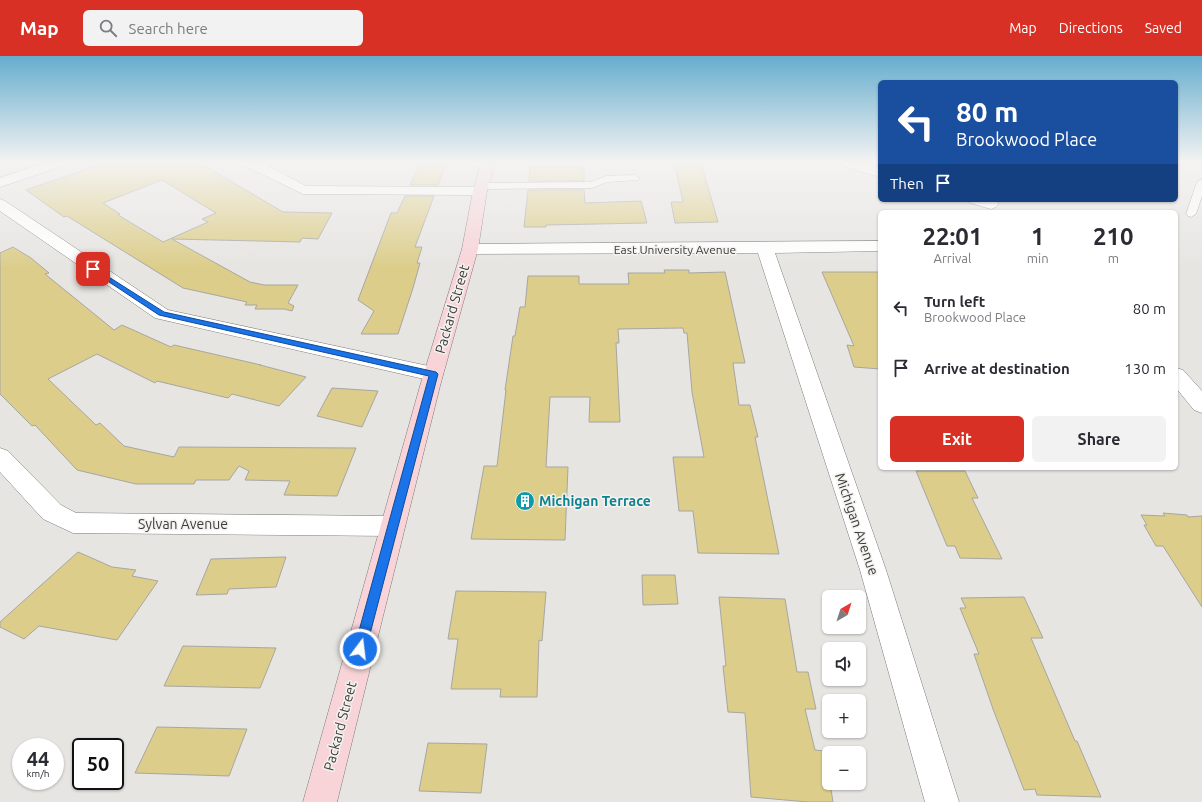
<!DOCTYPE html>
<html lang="en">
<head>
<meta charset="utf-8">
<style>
  body { margin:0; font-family:Ubuntu,sans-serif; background:#f2f2f3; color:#2b2b33; height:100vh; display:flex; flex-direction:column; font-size:15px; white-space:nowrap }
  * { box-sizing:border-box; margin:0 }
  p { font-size:13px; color:#7c7c81 }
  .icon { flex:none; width:22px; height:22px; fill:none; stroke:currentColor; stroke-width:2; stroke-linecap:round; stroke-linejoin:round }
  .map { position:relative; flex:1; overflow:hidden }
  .sheet { position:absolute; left:878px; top:154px; width:300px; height:260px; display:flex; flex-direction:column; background:#fff; border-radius:6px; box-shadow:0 1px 3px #0004 }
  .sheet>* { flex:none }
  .guide { position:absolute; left:878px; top:24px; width:300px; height:122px; border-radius:6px; box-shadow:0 1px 3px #0004; background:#1a4fa0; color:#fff; overflow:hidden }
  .needle { width:26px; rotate:39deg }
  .controls { position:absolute; left:822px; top:534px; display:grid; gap:8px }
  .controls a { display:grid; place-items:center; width:44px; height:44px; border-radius:6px; background:#fff; box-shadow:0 1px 3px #0004; font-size:20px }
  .speed { position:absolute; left:12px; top:682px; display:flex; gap:8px; font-size:20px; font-weight:700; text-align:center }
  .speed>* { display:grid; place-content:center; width:52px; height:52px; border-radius:50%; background:#fff; box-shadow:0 1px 3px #0004; line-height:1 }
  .speed small { font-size:10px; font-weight:400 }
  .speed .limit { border:2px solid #111; border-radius:6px; background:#fff; color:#111 }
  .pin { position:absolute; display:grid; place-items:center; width:34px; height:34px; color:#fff; margin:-17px; border-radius:8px; box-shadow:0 2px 6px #0006 }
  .me { position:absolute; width:44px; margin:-22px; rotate:15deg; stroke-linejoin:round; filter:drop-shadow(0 0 3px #0008) }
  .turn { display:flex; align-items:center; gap:14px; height:84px; padding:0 12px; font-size:18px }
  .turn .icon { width:52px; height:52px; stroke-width:2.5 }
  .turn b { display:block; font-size:28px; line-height:34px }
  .then { display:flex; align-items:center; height:38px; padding:0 12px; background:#0003; gap:8px; font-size:15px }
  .eta { display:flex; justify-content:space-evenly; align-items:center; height:68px; text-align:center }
  .eta b { font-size:24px; font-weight:700; line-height:28px }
  .cta { display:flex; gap:8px; margin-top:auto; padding:8px 12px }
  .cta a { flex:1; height:46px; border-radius:6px; background:#d93025; color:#fff; font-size:16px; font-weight:700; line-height:46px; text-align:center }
  .cta a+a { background:#f2f2f3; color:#2b2b33 }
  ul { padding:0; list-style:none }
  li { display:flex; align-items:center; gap:12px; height:60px; padding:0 12px }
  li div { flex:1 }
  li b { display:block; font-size:15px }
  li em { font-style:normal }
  header { display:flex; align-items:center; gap:24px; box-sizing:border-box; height:56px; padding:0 20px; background:#d93025; color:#fff }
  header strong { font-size:19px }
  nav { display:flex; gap:22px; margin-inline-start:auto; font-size:14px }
  .search { width:280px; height:36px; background:#f2f2f3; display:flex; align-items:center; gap:10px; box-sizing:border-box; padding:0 14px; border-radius:6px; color:#7c7c81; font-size:15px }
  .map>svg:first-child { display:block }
  .building { fill:#dccd8a; stroke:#a7a6a3; fill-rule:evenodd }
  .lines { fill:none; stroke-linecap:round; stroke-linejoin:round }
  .lane-casing { stroke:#7a7a77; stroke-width:1 }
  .street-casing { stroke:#7a7a77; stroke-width:1 }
  .secondary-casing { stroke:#7a7a77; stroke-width:1 }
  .lane { fill:#fff; fill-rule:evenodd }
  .street { fill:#fff; fill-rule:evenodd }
  .secondary { fill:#f8d4d8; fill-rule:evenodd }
  .route { fill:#1a73e8; stroke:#114b97 }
  .labels { text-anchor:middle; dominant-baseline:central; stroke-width:3; stroke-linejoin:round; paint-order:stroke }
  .far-street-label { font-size:12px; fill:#3c3c3b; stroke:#f3f2ef }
  .street-label { font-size:14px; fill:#3c3c3b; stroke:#f3f2ef }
  .culture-label { font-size:14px; font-weight:bold; fill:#0d838f; stroke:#f3f2ef; text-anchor:start }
</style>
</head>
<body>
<header>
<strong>Map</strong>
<div class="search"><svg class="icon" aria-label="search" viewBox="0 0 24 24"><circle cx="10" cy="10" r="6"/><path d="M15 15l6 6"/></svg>Search here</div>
<nav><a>Map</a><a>Directions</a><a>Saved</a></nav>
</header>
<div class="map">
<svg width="1202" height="746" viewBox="0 0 1202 746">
  <rect width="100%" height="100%" fill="#e6e5e2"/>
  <!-- building -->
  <g class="building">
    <path d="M 104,107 L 200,107 L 283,156 L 332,157 L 318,183 L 302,182 L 300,186 L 172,183 L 250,226 L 264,229 L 298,229 L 288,247 L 294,250 L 292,255 L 284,253 L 255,253 L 257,249 L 245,249 L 247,246 L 183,232 L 67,160 L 64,161 L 26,134 ZM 162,124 L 216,157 L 202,163 L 208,166 L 163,186 L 118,159 L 120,158 L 103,147 Z"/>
    <path d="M 674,107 L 701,107 L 718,166 L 675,167 L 671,146 L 683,146 Z"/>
    <path d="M 420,108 L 446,108 L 438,129 L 410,129 Z"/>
    <path d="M 530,110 L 584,110 L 584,125 L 529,125 Z"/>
    <path d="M 528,134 L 584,134 L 585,147 L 641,145 L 647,167 L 546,169 L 546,171 L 524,171 Z"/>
    <path d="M 405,140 L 434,140 L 415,191 L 422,191 L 417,207 L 420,207 L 413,232 L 398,278 L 361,278 L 374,255 L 358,244 L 391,157 L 397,157 Z"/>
    <path d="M 13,191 L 31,202 L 49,217 L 45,218 L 114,274 L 122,269 L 171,291 L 174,289 L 261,309 L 260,309 L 306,321 L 279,350 L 232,338 L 228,342 L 157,325 L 155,327 L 97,298 L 48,323 L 96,369 L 100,367 L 124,390 L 174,401 L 179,391 L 356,392 L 337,440 L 284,439 L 290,425 L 245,424 L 249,415 L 239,410 L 229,424 L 196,424 L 194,428 L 136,428 L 77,414 L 35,369 L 32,370 L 0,338 L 0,197 Z"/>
    <path d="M 664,214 L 689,214 L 689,217 L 725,216 L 745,307 L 733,307 L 739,349 L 750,349 L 758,381 L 755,381 L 779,498 L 698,497 L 693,455 L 679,455 L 673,401 L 704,401 L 692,336 L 687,277 L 684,277 L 683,272 L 618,273 L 619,287 L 616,287 L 620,366 L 589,366 L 590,341 L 550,341 L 546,411 L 568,411 L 565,484 L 471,483 L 484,410 L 497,410 L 506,334 L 505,334 L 513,280 L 515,280 L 520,251 L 525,251 L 528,220 L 579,220 L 579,228 L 629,228 L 628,217 L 665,217 Z"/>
    <path d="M 822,216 L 880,216 L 880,313 L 854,311 L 847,289 L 854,290 Z"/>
    <path d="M 332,332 L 378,335 L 362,371 L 317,360 Z"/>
    <path d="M 916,415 L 965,415 L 978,442 L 972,442 L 1002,503 L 960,502 L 955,490 L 947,490 Z"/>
    <path d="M 1163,457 L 1187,459 L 1188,461 L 1202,460 L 1202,551 L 1163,490 L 1156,490 L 1144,469 L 1147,469 L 1141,459 L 1165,460 Z"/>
    <path d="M 78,496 L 112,511 L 136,514 L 132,520 L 158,525 L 117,584 L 39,570 L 24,583 L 0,571 L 0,566 Z"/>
    <path d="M 286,501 L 276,531 L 229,533 L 227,538 L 196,539 L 211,503 Z"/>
    <path d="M 642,519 L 675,519 L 678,548 L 643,549 Z"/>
    <path d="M 456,535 L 546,536 L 542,585 L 539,584 L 537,641 L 500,641 L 501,633 L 451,633 L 458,583 L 448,583 Z"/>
    <path d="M 719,541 L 785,543 L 797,616 L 808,616 L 816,653 L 805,653 L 815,694 L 825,695 L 833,746 L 808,746 L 751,741 L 745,657 L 728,656 L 723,610 L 726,610 Z"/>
    <path d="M 1024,541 L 1043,582 L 1031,582 L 1075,685 L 1077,685 L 1101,741 L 1037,739 L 1035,733 L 1024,734 L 993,653 L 974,598 L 979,598 L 960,552 L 966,552 L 961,542 Z"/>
    <path d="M 183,590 L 276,592 L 260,632 L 164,630 Z"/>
    <path d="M 157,671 L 247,673 L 229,720 L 135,717 Z"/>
    <path d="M 428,687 L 487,688 L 481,737 L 419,735 Z"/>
  </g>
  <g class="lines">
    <!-- lane casing -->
    <g class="lane-casing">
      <g id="lane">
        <path d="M 635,119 L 640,122 L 638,124 L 607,126 L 592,132 L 482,133 L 477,130 L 482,127 L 591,126 L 606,120 Z"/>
        <path d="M 1202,123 L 1202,140 L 1196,158 L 1191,161 L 1188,160 L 1186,158 L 1197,126 Z"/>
      </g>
    </g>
    <!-- street casing -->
    <g class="street-casing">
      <g id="street">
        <path d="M 43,107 L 65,107 L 63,110 L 0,131 L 0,122 Z"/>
        <path d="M 243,107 L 262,107 L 306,130 L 480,131 L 485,132 L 487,135 L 485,138 L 480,139 L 303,138 L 245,110 Z"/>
        <path d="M 841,107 L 864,107 L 880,112 L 880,121 L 843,110 Z"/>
        <path d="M 0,143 L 5,145 L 168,254 L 433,311 L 440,313 L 443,318 L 440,323 L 433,325 L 155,262 L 0,155 Z"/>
        <path d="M 968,144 L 993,144 L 996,145 L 999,148 L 996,151 L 991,153 L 970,147 Z"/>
        <path d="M 880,185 L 880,195 L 775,197 L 886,514 L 959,746 L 925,746 L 860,514 L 758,197 L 470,198 L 464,196 L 462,193 L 464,190 L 470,188 Z"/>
        <path d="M 1176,312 L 1183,314 L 1202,335 L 1202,357 L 1194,354 L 1176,332 Z"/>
        <path d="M 0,392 L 8,395 L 61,449 L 76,457 L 393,460 L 402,463 L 405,470 L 402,477 L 393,480 L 73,477 L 43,463 L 0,416 Z"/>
      </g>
    </g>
    <!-- secondary casing -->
    <g class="secondary-casing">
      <path id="secondary" d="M 481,107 L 495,107 L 487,135 L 478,193 L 440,330 L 337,746 L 303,746 L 420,330 L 462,193 L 473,135 Z"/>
    </g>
    <!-- lane -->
    <use href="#lane" class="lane"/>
    <!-- street -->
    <use href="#street" class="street"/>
    <!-- secondary -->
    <use href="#secondary" class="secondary"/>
  </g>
  <!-- sky -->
  <linearGradient id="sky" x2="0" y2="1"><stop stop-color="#66adce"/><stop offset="0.5" stop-color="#f4f3f2"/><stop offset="1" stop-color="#f4f3f2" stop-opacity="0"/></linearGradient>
  <rect width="1202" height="212" fill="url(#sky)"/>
  <!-- route -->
  <path class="route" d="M 93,211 L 164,256 L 436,316 L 438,318 L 365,597 L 360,598 L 356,597 L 354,593 L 429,320 L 159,259 L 91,214 L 91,212 Z"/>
  <!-- icons -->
  <defs>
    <g id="building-disc" transform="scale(1)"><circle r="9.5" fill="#0f9aa8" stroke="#f3f2ef"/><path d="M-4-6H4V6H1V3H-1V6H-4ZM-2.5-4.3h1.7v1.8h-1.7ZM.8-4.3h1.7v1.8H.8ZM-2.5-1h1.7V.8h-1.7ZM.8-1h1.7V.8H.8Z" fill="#fff"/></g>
  </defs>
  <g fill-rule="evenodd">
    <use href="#building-disc" x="525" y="445"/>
  </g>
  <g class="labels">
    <!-- far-street labels -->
    <g class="far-street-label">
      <text x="675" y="193">East University Avenue</text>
    </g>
    <!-- street labels -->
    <g class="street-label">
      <text transform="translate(452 253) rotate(-74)">Packard Street</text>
      <text x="183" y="468">Sylvan Avenue</text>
      <text transform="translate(857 468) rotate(71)">Michigan Avenue</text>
      <text transform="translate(340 670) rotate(-75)">Packard Street</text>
    </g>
    <!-- culture labels -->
    <g class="culture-label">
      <text x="539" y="445">Michigan Terrace</text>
    </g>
  </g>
</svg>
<div class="controls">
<a><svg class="needle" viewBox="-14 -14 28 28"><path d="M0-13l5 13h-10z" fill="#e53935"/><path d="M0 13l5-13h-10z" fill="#7c7c81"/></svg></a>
<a><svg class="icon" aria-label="sound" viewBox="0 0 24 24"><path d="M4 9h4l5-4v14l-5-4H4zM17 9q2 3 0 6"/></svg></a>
<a>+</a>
<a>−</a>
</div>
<div class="speed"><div>44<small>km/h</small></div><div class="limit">50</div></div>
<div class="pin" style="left:93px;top:213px;background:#d93025"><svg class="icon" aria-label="arrive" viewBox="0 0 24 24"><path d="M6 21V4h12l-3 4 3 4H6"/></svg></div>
<svg class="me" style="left:360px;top:593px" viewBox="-20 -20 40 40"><circle r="17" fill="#1a73e8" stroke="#fff" stroke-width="3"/><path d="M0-11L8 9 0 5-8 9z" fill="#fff"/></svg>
<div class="guide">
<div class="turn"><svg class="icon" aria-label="left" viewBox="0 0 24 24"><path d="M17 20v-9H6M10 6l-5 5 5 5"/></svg><div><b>80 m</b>Brookwood Place</div></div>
<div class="then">Then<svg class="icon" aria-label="arrive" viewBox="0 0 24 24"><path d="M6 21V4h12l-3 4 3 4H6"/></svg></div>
</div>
<section class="sheet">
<div class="eta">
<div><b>22:01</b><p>Arrival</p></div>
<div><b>1</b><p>min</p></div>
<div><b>210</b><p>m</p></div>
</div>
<ul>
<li><svg class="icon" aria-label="left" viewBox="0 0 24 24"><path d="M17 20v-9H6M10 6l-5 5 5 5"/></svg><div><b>Turn left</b><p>Brookwood Place</p></div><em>80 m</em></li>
<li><svg class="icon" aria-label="arrive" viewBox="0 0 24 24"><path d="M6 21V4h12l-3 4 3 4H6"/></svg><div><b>Arrive at destination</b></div><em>130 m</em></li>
</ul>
<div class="cta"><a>Exit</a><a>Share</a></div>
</section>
</div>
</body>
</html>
